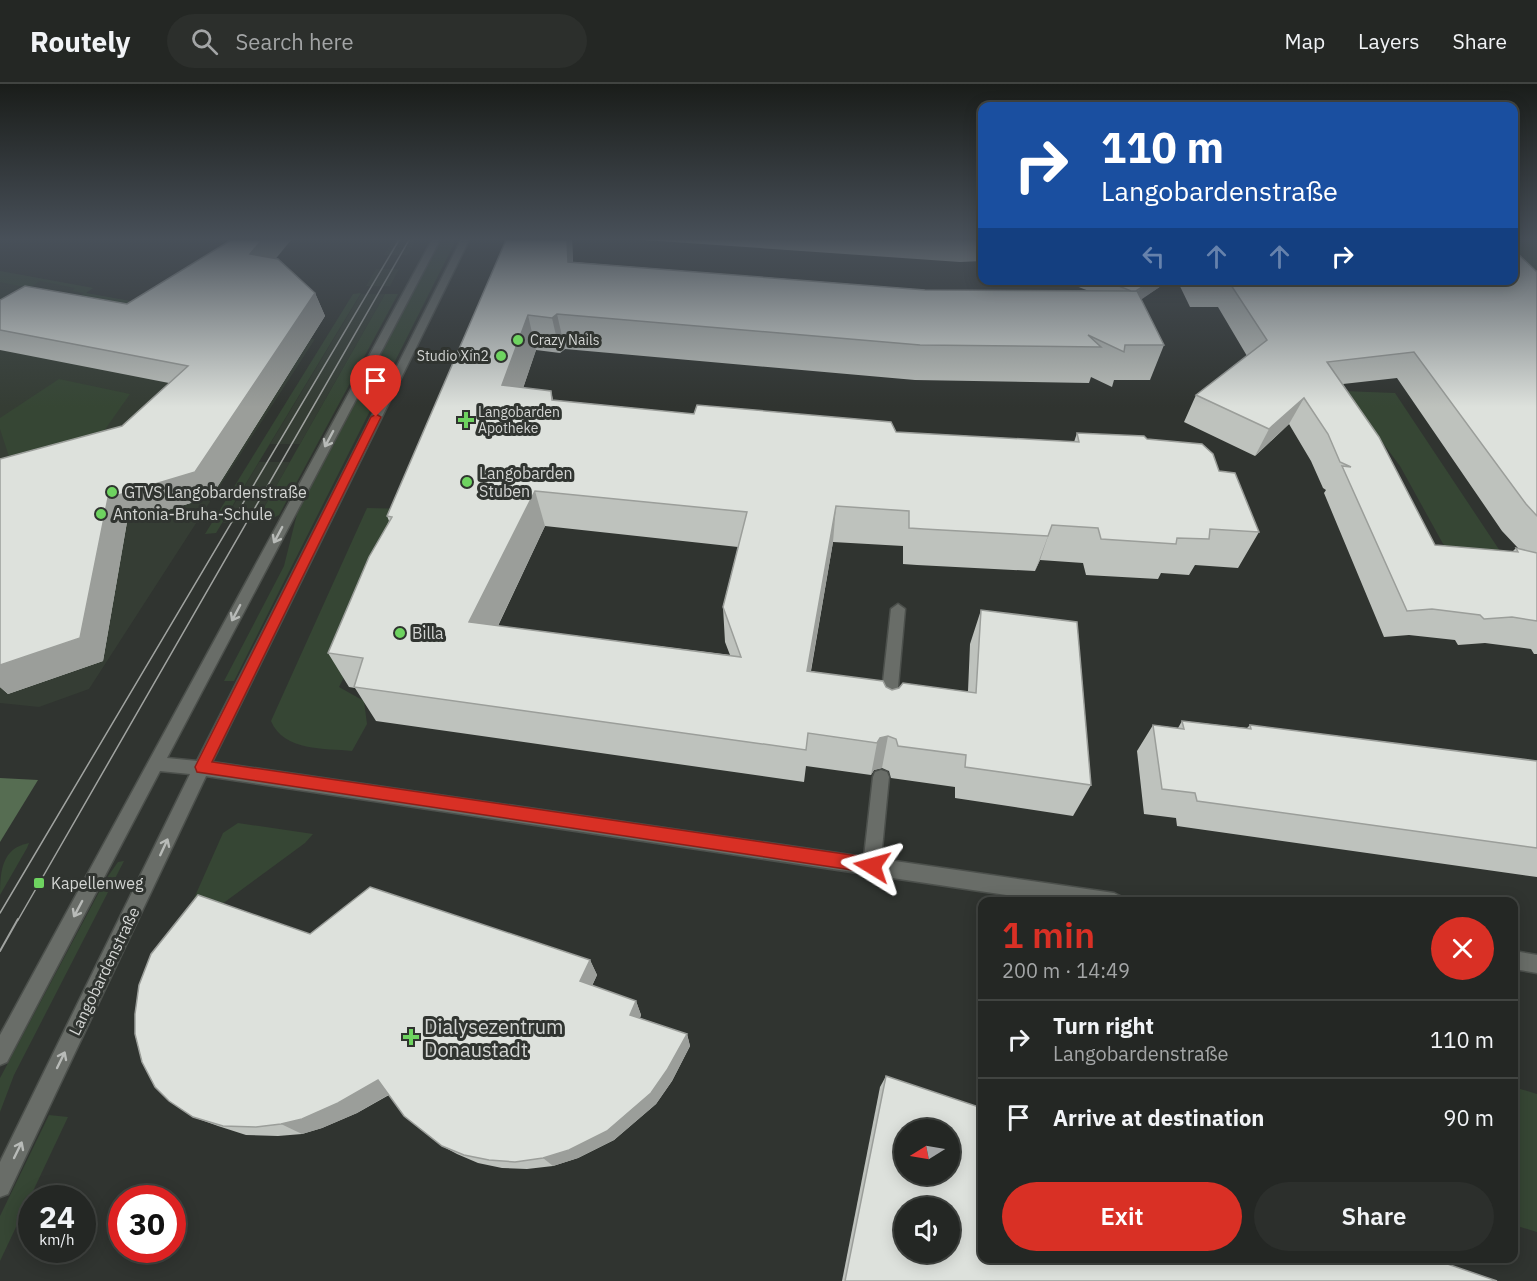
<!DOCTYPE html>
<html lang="en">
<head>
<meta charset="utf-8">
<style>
  body { margin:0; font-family:"IBM Plex Sans",sans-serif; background:#2c2f2c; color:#f1f3f6; height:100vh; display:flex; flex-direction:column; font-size:22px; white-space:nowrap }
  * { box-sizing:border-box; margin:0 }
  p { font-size:20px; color:#a3a5a6 }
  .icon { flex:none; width:33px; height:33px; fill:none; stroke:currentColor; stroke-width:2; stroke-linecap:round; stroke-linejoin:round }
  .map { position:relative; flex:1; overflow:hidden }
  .panel { position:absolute; left:978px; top:813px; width:540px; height:366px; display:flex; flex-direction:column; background:#242724; border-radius:12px; box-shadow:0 3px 15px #0003,0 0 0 2px #414441 }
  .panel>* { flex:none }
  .banner { position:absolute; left:978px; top:18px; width:540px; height:183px; border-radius:12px; box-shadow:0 3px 15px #0003,0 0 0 2px #414441; background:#1a4fa0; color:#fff; overflow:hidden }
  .needle { width:39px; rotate:259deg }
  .fabs { position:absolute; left:894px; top:1035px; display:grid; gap:12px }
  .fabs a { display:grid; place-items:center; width:66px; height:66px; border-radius:50%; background:#242724; box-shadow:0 3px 15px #0003,0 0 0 2px #414441; font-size:30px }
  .speed { position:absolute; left:18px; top:1101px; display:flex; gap:12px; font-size:30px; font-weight:700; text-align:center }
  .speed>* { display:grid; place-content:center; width:78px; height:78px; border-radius:50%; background:#242724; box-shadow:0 3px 15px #0003,0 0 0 2px #414441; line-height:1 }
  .speed small { font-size:15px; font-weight:400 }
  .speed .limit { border:9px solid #d22; background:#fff; color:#111 }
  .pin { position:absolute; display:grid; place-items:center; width:51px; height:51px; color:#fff; margin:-62px -26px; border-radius:50% 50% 50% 0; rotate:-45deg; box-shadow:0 0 6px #0007 }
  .pin .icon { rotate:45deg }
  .me { position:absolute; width:66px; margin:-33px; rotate:278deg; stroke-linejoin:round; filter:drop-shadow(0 0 4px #0008) }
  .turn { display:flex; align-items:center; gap:21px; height:126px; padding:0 24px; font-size:27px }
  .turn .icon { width:78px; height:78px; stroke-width:2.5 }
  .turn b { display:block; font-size:42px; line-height:51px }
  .lanes { display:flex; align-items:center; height:57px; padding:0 24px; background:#0003; justify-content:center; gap:30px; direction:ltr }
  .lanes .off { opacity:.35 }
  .round { display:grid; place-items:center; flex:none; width:63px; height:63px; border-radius:32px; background:#2c2f2c }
  .head { display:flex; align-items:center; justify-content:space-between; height:102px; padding:0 24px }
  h1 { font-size:36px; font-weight:600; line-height:45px; color:#d93025 }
  .button { display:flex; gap:12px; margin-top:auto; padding:12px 24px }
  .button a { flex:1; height:69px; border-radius:36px; background:#d93025; color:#fff; font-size:24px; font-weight:600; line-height:69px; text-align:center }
  .button a+a { background:#2c2f2c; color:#f1f3f6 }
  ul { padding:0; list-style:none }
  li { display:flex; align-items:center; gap:18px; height:78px; padding:0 24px; border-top:2px solid #414441 }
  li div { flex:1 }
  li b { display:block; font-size:22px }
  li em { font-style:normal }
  header { display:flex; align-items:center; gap:36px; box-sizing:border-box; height:84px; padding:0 30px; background:#242724; border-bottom:2px solid #414441 }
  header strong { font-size:28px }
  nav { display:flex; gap:33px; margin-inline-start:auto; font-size:21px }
  .search { width:420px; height:54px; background:#2c2f2c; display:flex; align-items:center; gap:15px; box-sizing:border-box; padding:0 21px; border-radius:33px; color:#a3a5a6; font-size:22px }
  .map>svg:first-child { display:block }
  .built { fill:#353d34 }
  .green { fill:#364634 }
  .forest { fill:#566d52 }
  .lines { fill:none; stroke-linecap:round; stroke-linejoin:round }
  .minor-casing { stroke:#4c504c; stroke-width:3 }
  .minor { fill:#696d68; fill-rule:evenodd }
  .tram-far1 { stroke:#a0a3a0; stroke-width:1.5 }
  .tram { stroke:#a0a3a0; stroke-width:2 }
  .wall { fill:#bec2bd; fill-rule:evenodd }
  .shaded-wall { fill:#9b9e9a }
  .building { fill:#dde1dc; stroke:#9b9e9a; stroke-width:1.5; fill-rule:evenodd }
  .oneway { stroke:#b8bbb8 }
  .route { fill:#d93025; stroke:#8d1f18; stroke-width:1.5 }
  .poi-dot { fill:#6ed360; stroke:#303430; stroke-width:2 }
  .labels { text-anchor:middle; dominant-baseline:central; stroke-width:6; stroke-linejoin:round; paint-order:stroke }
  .far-poi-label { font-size:14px; fill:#d3d5d3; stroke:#303430; text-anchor:start }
  .poi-label { font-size:16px; fill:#d3d5d3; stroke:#303430; text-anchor:start }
  .street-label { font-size:16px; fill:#d3d5d3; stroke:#303430 }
  .near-poi-label { font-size:20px; fill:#d3d5d3; stroke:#303430; text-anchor:start }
</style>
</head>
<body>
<header>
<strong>Routely</strong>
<div class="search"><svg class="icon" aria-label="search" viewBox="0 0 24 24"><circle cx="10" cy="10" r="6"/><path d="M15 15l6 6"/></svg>Search here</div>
<nav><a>Map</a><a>Layers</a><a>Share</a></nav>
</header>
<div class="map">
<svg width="1537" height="1197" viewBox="0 0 1537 1197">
  <rect width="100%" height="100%" fill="#303430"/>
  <!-- built -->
  <g class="built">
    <path d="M 393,156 L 416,156 L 407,171 L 384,171 Z"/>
    <path d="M 376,185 L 399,185 L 390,202 L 366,202 Z"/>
    <path d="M 0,187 L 93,204 L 86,209 L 163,223 L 273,256 L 315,255 L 89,605 L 39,623 L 0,619 Z"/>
    <path d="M 361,210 L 385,210 L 300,360 L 270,360 Z"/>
    <path d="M 259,378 L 290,378 L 255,439 L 223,439 Z"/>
  </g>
  <!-- green -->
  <g class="green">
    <path d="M 441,156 L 456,156 L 234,597 L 224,597 L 284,482 L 297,430 Z"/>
    <path d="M 1514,157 L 1537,157 L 1537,209 L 1514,192 Z"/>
    <path d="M 0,187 L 93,204 L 86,209 L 163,223 L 150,232 L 117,218 L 76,215 L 84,209 L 72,207 L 75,204 L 40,197 L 29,204 L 0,198 Z"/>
    <path d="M 361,209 L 216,449 L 205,450 L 353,210 Z"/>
    <path d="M 385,210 L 398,210 L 279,431 L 269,436 L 257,436 Z"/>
    <path d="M 59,295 L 130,310 L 92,364 L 0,383 L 11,379 L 0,345 L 0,334 Z"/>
    <path d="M 1344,307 L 1395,309 L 1506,476 L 1447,467 L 1400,382 Z"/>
    <path d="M 367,424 L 409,425 L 362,557 L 339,603 L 364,617 L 367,640 L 352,667 C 325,664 284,668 271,637 Z"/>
    <path d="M 238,739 L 313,750 L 305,759 L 214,826 L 192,819 L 223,749 Z"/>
    <path d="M 29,759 L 27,764 L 0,811 C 0,787 2,764 29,759 Z"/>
    <path d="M 124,777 L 14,991 L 0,1028 L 0,994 L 106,795 L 118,778 Z"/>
    <path d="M 1514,1003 L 1537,1010 L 1537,1148 L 1514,1141 Z"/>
    <path d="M 49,1031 L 68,1033 L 0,1177 L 0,1132 Z"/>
  </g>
  <!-- forest -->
  <path class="forest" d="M 0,694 L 38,696 L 0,758 Z"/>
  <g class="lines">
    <!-- minor casing -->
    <g class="minor-casing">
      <g id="minor">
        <path d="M 432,156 L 440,156 L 167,674 L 197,677 L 461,156 L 469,156 L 212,678 L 864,773 L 873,693 L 875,688 L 881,686 L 887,688 L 889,693 L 881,775 L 1114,809 L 1120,812 L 1123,818 L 1054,818 L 206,692 L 8,1110 L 0,1113 L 0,1078 L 190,690 L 160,687 L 7,978 L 0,981 L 0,951 Z"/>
        <path d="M 898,520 L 905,525 L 896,625 L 893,629 L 888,631 L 883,629 L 880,625 L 891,525 Z"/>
        <path d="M 1514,867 L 1537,871 L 1537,889 L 1514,885 Z"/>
      </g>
    </g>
    <!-- minor -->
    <use href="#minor" class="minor"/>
    <!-- tram-far1 -->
    <g class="tram-far1">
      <path d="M 0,829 L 399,156"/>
      <path d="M 18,836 L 409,156"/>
    </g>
    <!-- tram -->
    <path class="tram" d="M 0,867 L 18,835"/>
  </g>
  <!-- wall -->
  <g class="wall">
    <path d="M 506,156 L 572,156 L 573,178 L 925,206 L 1089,207 L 1076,202 L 1077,196 L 1163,196 L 1161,202 L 1141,215 L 1164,261 L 1150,296 L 1114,296 L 1112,303 L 1091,293 L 1089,299 L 915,296 L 565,265 L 560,269 L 536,266 L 523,304 L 551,307 L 553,316 L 694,330 L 896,348 L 1074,358 L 1077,349 L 1147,355 L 1219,387 L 1259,448 L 1238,484 L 1195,481 L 1189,491 L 1161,489 L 1158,495 L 1086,491 L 1083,479 L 1040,476 L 1035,487 L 917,481 L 903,480 L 903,462 L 833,458 L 811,587 L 886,603 L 892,606 L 968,607 L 970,560 L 981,526 L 1091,701 L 1073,732 L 955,714 L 955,703 L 891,694 L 889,687 L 882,684 L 874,686 L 871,691 L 806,682 L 804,698 L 376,637 L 355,604 L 349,603 L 328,569 L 389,437 L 387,432 ZM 545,442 L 738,463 L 723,523 L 725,558 L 730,571 L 498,542 Z"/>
    <path d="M 644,156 L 982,156 L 982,177 L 960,178 Z"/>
    <path d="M 275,175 L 315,209 L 325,232 L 211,413 L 127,438 L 103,577 L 8,610 L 0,603 L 0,375 L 122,342 L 169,299 L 0,266 L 0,216 L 127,220 Z"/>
    <path d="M 1536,187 L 1537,187 L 1537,570 L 1534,570 L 1531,565 L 1485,559 L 1458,561 L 1455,556 L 1409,551 L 1384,553 L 1324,409 L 1326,406 L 1323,404 L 1311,377 L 1289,340 L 1255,372 L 1184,338 L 1196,311 L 1247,272 L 1218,223 L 1190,223 L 1177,196 L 1514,196 ZM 1397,294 L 1502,447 L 1518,464 L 1516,464 L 1512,468 L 1435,461 L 1343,300 Z"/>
    <path d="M 1182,637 L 1247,644 L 1250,641 L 1537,677 L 1537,793 L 1177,742 L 1176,734 L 1144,730 L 1137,667 L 1153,641 L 1178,644 Z"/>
    <path d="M 310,850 L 590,876 L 597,891 L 592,902 L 636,917 L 641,931 L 640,934 L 687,950 L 690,962 L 672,997 L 656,1020 L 614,1056 L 578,1074 L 553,1082 L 527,1085 L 502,1084 L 478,1079 L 457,1070 L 442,1062 L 389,1011 L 357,1029 L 322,1044 L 302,1050 L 278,1052 L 246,1051 L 218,1042 L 193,1033 Z"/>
    <path d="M 886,992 L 1497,1197 L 842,1197 L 880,1003 Z"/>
  </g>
  <!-- shaded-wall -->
  <g class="shaded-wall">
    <path d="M 262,156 L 291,156 L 261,193 L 250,170 Z"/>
    <path d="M 567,156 L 572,156 L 574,212 L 568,178 Z"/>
    <path d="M 1153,196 L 1163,196 L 1161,202 L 1129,224 L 1135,209 Z"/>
    <path d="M 315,209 L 325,232 L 211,413 L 127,438 L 103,577 L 8,610 L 0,603 L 0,581 L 108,414 Z"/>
    <path d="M 557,230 L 565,265 L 560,269 L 552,234 Z"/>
    <path d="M 528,231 L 536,266 L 512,337 L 502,301 Z"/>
    <path d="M 1304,314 L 1289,340 L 1255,372 L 1269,345 Z"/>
    <path d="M 535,407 L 545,442 L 483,573 L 469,538 Z"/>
    <path d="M 836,422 L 833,458 L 805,620 L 807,587 Z"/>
    <path d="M 1052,441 L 1040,476 L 1035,487 L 1048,452 Z"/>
    <path d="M 888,652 L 882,684 L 874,686 L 871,691 L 877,659 L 880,654 Z"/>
    <path d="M 590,876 L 597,891 L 587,912 L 580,897 Z"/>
    <path d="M 636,917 L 641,931 L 636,944 L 630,931 Z"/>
    <path d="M 687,950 L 690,962 L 672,997 L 656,1020 L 614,1056 L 578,1074 L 553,1082 L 543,1074 Z"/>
    <path d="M 378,996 L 395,1007 L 357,1029 L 322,1044 L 302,1050 L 281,1040 Z"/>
  </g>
  <!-- building -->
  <g class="building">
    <path d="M 231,156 L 262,156 L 250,170 L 278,175 L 315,209 L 195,388 L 108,414 L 80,554 L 0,581 L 0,375 L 122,342 L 188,282 L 0,246 L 0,216 L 25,202 L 127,220 Z"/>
    <path d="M 506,156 L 567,156 L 568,178 L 925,206 L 1137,207 L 1164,261 L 1125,261 L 1124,268 L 1088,251 L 1101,263 L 920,261 L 557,230 L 552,234 L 528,231 L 502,301 L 551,307 L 552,316 L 694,330 L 697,321 L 891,338 L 896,348 L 1079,358 L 1077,349 L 1144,352 L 1147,355 L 1202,360 L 1213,370 L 1219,387 L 1235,389 L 1259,448 L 1210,445 L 1209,455 L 1177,454 L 1176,460 L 1101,455 L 1098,444 L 1052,441 L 1048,452 L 924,445 L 909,444 L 909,427 L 836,422 L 807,587 L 883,597 L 886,603 L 892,606 L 899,604 L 903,599 L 976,609 L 981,526 L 1077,538 L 1091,701 L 965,683 L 966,671 L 898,662 L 896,655 L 888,652 L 880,654 L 877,659 L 808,649 L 806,666 L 354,603 L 363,574 L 328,569 L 369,473 L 392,433 L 387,432 ZM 535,407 L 747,428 L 723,523 L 741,573 L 469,538 Z"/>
    <path d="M 1514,166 L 1536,187 L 1537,187 L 1537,432 L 1526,420 L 1414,268 L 1327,278 L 1379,353 L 1435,461 L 1518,468 L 1516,464 L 1537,469 L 1537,537 L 1512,533 L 1484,535 L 1480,531 L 1432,525 L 1407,527 L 1342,382 L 1351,383 L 1340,378 L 1328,350 L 1304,314 L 1269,345 L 1196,311 L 1267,256 L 1229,198 L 1200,196 L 1514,196 Z"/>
    <path d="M 1104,196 L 1153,196 L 1136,207 L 1131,207 Z"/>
    <path d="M 1182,637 L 1251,645 L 1250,641 L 1537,677 L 1537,764 L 1197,717 L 1195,709 L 1162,705 L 1153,641 L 1184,645 Z"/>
    <path d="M 370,803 L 590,876 L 580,897 L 636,917 L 630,931 L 687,950 L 667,986 L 651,1009 L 607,1047 L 569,1066 L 543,1074 L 515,1078 L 489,1076 L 464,1071 L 442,1062 L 404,1032 L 378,996 L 338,1019 L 302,1035 L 281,1040 L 256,1043 L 223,1042 L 193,1033 L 169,1017 L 155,1003 L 142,978 L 135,950 L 135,930 L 139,901 L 151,870 L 198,811 L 310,850 Z"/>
    <path d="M 886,992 L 982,1024 L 982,1174 L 1430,1174 L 1497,1197 L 845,1197 ZM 904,1046 L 950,1046 L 950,1090 L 904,1090 ZM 904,1124 L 950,1124 L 950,1168 L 904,1168 Z"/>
  </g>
  <!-- one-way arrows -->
  <defs><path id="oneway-shaft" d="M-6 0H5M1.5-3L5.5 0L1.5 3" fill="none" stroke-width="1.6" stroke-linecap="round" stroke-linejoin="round" transform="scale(1.5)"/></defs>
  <g class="oneway">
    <use href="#oneway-shaft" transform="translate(329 355) rotate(118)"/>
    <use href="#oneway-shaft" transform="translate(278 451) rotate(118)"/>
    <use href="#oneway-shaft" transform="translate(236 529) rotate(118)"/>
    <use href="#oneway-shaft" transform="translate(164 763) rotate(-65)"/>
    <use href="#oneway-shaft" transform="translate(78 825) rotate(118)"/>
    <use href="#oneway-shaft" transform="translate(61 976) rotate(-64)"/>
    <use href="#oneway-shaft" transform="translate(18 1066) rotate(-64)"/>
  </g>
  <!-- sky -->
  <linearGradient id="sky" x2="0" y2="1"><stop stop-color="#1a1d1a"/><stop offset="0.48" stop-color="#485059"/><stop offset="1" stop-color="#485059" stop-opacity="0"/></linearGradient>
  <rect width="1537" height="323" fill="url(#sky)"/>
  <!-- route -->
  <path class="route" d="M 376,330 L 381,333 L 212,678 L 872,774 L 878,776 L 880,782 L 878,787 L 872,789 L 197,688 L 195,683 L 197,679 L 371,333 Z"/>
  <!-- markers -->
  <g class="poi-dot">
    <circle cx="518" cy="256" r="6"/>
    <circle cx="501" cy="272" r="6"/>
    <path d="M463 327h6v6h6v6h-6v6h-6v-6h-6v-6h6z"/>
    <circle cx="467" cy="398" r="6"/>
    <circle cx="112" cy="408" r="6"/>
    <circle cx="101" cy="430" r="6"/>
    <circle cx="400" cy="549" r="6"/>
    <rect x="33" y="793" width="12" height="12" rx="3"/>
    <path d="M408 944h6v6h6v6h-6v6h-6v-6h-6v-6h6z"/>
  </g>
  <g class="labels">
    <!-- far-poi labels -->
    <g class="far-poi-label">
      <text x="530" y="256">Crazy Nails</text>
      <text x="489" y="272" text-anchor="end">Studio Xin2</text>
      <text x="478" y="328">Langobarden<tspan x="478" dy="16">Apotheke</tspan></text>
    </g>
    <!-- poi labels -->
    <g class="poi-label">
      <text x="479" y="389">Langobarden<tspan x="479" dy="18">Stuben</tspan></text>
      <text x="124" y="408">GTVS Langobardenstraße</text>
      <text x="113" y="430">Antonia-Bruha-Schule</text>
      <text x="412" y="549">Billa</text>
      <text x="51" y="799">Kapellenweg</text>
    </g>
    <!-- street labels -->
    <g class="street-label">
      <text transform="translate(104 887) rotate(-64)">Langobardenstraße</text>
    </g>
    <!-- near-poi labels -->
    <g class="near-poi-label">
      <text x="424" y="942">Dialysezentrum<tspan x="424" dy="23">Donaustadt</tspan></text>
    </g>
  </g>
</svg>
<div class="fabs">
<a><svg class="needle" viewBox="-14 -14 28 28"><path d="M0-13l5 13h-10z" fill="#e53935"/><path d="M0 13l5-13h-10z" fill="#a3a5a6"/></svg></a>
<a><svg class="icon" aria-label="sound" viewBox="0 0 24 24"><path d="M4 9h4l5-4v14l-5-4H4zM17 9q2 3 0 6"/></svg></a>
</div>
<div class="speed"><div>24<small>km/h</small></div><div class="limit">30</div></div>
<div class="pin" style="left:376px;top:333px;background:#d93025"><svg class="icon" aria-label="arrive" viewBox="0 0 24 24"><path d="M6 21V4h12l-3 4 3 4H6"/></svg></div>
<svg class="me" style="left:872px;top:782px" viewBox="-20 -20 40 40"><path d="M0-17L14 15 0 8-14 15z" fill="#d93025" stroke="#fff" stroke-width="4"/></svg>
<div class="banner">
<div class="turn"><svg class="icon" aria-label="right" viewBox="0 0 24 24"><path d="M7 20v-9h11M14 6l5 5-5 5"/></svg><div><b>110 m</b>Langobardenstraße</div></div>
<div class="lanes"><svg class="icon off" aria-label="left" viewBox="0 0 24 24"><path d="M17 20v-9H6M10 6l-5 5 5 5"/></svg><svg class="icon off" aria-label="ahead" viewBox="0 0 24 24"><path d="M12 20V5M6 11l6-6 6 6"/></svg><svg class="icon off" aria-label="ahead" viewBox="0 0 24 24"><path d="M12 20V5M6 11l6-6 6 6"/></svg><svg class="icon" aria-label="right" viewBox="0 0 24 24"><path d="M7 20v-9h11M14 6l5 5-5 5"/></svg></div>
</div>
<section class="panel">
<div class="head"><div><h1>1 min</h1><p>200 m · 14:49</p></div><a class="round" style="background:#d93025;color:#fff"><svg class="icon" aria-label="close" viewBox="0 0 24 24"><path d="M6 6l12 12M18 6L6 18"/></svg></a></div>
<ul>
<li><svg class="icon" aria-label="right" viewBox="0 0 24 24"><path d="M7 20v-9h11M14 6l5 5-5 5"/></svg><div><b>Turn right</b><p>Langobardenstraße</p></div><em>110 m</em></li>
<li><svg class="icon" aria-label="arrive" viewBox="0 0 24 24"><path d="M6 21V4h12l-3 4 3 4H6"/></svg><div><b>Arrive at destination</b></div><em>90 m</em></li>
</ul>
<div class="button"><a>Exit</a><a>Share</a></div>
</section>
</div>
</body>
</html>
